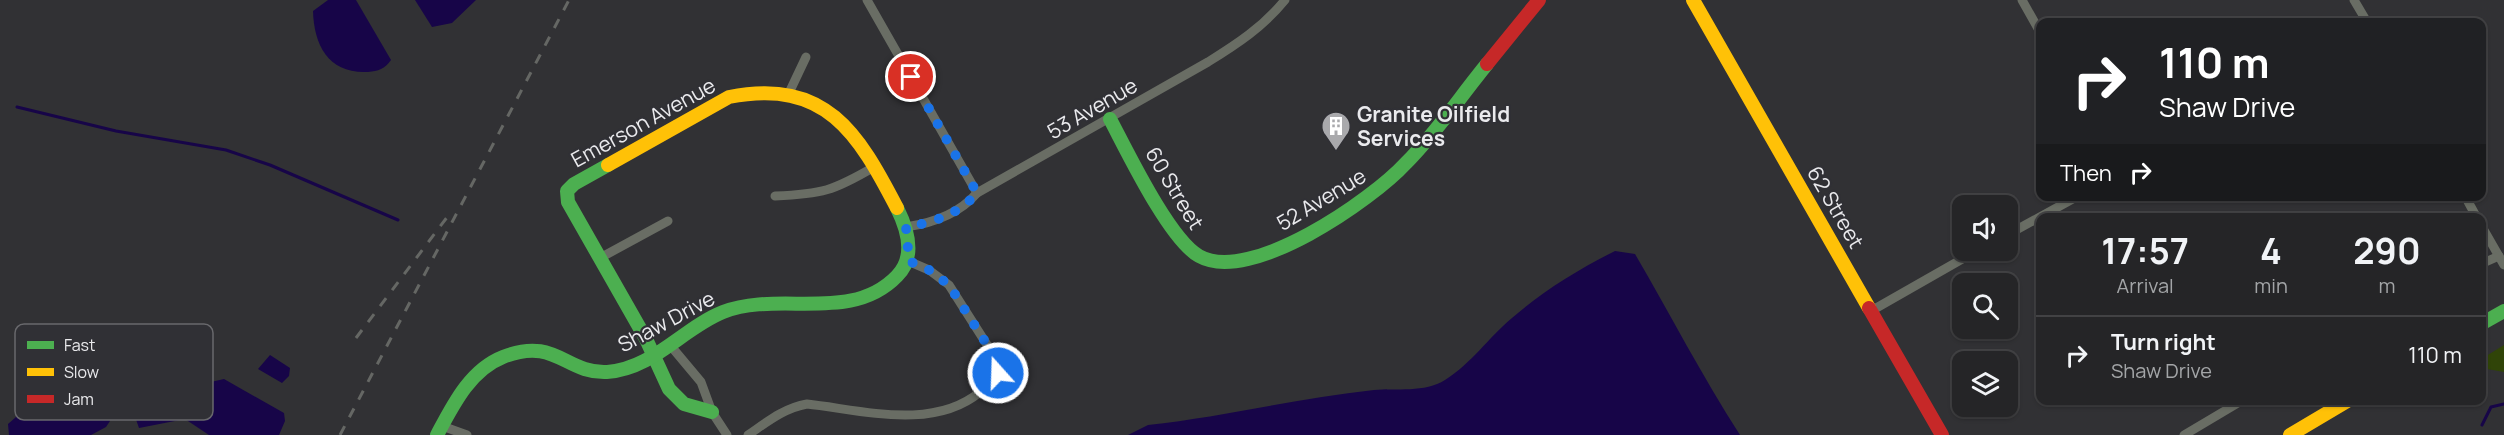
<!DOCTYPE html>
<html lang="en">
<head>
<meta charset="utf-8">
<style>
  body { margin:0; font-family:Manrope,sans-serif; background:#313133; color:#f1f3f6; height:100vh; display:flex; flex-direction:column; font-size:22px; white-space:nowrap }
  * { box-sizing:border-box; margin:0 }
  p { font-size:20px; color:#a3a5a7 }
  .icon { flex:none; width:33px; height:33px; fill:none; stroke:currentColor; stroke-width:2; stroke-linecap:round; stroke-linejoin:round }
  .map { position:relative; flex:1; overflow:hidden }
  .details { position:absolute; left:2036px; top:213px; width:450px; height:192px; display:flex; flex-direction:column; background:#252527; border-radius:12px; box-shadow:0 2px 4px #0004,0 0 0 2px #424244 }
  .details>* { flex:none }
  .top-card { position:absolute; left:2036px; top:18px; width:450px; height:183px; border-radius:12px; box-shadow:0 2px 4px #0004,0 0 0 2px #424244; background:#202124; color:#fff; overflow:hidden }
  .buttons { position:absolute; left:1952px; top:195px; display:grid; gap:12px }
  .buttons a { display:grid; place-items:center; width:66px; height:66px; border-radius:12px; background:#252527; box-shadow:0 2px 4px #0004,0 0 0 2px #424244; font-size:30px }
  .pin { position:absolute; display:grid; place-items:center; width:51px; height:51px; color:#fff; margin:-26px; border:3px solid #fff; border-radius:50%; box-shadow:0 2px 6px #0007 }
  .me { position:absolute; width:66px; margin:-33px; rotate:340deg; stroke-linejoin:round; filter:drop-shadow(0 0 4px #0008) }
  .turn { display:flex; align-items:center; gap:21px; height:126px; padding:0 24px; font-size:27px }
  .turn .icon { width:78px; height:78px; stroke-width:2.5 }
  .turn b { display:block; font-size:42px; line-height:51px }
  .then { display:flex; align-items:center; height:57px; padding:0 24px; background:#0003; gap:12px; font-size:22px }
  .eta { display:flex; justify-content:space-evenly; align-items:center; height:102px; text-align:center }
  .eta b { font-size:36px; font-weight:700; line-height:42px }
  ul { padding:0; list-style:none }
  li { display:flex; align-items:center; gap:18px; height:78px; padding:0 24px; border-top:2px solid #424244 }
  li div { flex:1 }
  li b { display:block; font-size:22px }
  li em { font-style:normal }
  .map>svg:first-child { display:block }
  .green { fill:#304408 }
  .water { fill:#170548 }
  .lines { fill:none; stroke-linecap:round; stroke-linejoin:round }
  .stream { stroke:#170548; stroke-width:3 }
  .street { stroke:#696d64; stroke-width:9 }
  .fast { stroke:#4caf50; stroke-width:14 }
  .slow { stroke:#ffc107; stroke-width:14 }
  .jam { stroke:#c62828; stroke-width:14 }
  .rail { stroke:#656764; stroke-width:3; stroke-dasharray:10 10; stroke-linecap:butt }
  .route { stroke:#1a73e8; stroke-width:10; stroke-dasharray:0 18 }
  .labels { text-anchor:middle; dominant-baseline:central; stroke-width:4.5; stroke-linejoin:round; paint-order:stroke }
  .street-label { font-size:21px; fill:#eaeaed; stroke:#303035 }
  .poi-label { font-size:21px; font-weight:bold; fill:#eaeaed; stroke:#303035; text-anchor:start }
  .key { fill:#303035; stroke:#68686c; stroke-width:1.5 }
  .key-label { font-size:16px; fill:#eaeaed }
</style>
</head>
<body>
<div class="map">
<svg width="2504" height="435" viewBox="0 0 2504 435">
  <rect width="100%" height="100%" fill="#313134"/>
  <!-- green -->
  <path class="green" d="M 2504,345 L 2504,372 L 2487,369 L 2483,358 Z"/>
  <!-- water -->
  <g class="water">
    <path d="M 328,0 L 356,0 L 391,60 C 385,69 378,71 368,72 C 329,74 314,46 313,11 Z"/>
    <path d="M 415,0 L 476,0 L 452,23 L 432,27 Z"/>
    <path d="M 1615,251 L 1635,254 C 1670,314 1702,376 1740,435 L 1128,435 L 1148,425 C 1223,417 1298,398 1374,390 C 1396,388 1425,393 1445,380 C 1472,363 1488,338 1512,318 C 1543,291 1579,269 1615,251 Z"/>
    <path d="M 270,355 L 290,368 L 289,376 L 282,383 L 258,369 Z"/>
    <path d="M 81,379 L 85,379 L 110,421 L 106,427 L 91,435 L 9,435 L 8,424 L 16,417 Z"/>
    <path d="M 224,379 L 284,413 L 285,421 L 279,435 L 209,435 L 185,419 L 139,428 L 132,408 L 136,399 Z"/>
  </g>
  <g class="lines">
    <!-- stream -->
    <g class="stream">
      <path d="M 17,107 L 116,131 L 226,150 L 270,165 L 398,220"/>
      <path d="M 2482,425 L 2491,407 L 2504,404"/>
    </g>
    <!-- street -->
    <g class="street">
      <path d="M 867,0 L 977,193"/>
      <path d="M 2022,0 L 2040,32"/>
      <path d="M 2354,0 L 2367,22"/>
      <path d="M 788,95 L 806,57"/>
      <path d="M 775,196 C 822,194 833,191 874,167"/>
      <path d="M 2465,196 L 2477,218"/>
      <path d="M 2481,225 L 2504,265"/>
      <path d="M 906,227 C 933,223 959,214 977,193 L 1208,62 C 1237,44 1263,27 1285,0"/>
      <path d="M 2007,235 L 2078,196"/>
      <path d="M 600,258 L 668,221"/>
      <path d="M 2481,264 L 2499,256"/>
      <path d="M 1871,311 L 1978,250"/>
      <path d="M 670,345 L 701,382 L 712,412 L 727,435"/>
      <path d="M 442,426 L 467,435"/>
      <path d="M 748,435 C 767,422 784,408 807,404 C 862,410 933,431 980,392 C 992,383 998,377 998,362 L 949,285 L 929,270 L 908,261"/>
      <path d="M 2184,435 L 2243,400"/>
    </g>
    <!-- fast -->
    <g class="fast">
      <path d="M 1110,119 C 1127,151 1169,239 1199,256 C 1250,285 1372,200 1406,163 C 1436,133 1460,97 1487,64"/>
      <path d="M 608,165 L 574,184 L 567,191 L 568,202 L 646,339 L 669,389 L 684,404 L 712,412"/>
      <path d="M 2481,324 L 2504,311"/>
      <path d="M 437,435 C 453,405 470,370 503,357 C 556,336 565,374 607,372 C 653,369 683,328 723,312 C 779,290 851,324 897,276 C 916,257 908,230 897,208"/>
    </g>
    <!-- slow -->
    <g class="slow">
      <path d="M 1693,0 L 1869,308"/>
      <path d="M 608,165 L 729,97 C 826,78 858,133 897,208"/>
      <path d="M 2290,435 L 2349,400"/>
    </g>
    <!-- jam -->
    <g class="jam">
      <path d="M 1487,64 L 1539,0"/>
      <path d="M 1869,308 L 1942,435"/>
    </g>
    <!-- rail -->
    <g class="rail">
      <path d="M 356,338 L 448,216"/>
      <path d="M 340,435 L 569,0"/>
    </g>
  </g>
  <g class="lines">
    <!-- route -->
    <path class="route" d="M 911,77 L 977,193 C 959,214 933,223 906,227 L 909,261 L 929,270 L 949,285 L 998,362 L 998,373"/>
  </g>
  <!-- icons -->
  <defs>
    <g id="building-pin" transform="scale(1.5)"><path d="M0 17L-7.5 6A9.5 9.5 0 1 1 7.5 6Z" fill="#a9a9ac" stroke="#303035"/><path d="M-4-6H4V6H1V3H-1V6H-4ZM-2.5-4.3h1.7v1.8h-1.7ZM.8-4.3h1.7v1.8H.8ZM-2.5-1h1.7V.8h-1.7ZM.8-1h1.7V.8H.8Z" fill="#fff"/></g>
  </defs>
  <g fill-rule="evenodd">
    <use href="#building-pin" x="1336" y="126"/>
  </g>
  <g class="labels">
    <!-- street labels -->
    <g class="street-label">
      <text transform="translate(1092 108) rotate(-30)">53 Avenue</text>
      <text transform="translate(643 122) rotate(-29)">Emerson Avenue</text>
      <text transform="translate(1175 188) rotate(59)">60 Street</text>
      <text transform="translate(1321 199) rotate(-31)">52 Avenue</text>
      <text transform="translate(1836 207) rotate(60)">62 Street</text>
      <text transform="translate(666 321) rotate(-28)">Shaw Drive</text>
    </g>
    <!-- poi labels -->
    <g class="poi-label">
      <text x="1357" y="114">Granite Oilfield<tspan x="1357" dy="24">Services</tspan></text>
    </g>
  </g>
  <!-- legend -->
  <rect x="15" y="324" width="198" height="96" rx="9" class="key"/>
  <rect x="27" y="341" width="27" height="8" fill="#4caf50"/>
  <rect x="27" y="368" width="27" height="8" fill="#ffc107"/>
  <rect x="27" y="395" width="27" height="8" fill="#c62828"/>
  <g class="key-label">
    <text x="64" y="351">Fast</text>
    <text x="64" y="378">Slow</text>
    <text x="64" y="405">Jam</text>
  </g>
</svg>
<div class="buttons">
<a><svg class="icon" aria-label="sound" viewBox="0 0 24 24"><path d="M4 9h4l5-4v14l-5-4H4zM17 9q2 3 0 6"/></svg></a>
<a><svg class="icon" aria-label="search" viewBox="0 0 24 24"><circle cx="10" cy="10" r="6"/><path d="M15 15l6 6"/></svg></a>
<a><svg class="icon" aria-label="layers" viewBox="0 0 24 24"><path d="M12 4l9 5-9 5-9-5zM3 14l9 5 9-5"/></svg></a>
</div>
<div class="pin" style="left:911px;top:77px;background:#d93025"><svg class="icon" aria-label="arrive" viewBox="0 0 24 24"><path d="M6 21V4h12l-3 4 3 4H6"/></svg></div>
<svg class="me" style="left:998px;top:373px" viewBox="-20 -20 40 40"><circle r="17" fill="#1a73e8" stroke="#fff" stroke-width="3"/><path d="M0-11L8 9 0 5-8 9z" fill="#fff"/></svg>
<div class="top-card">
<div class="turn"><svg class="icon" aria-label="right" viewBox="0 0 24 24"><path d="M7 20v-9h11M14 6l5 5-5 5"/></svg><div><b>110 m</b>Shaw Drive</div></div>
<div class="then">Then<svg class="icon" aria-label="right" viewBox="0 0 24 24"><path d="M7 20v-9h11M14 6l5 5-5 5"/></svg></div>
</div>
<section class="details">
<div class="eta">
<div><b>17:57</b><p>Arrival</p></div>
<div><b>4</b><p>min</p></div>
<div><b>290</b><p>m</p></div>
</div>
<ul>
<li><svg class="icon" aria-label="right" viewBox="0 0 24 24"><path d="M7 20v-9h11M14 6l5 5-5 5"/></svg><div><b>Turn right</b><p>Shaw Drive</p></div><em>110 m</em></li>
</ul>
</section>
</div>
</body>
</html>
